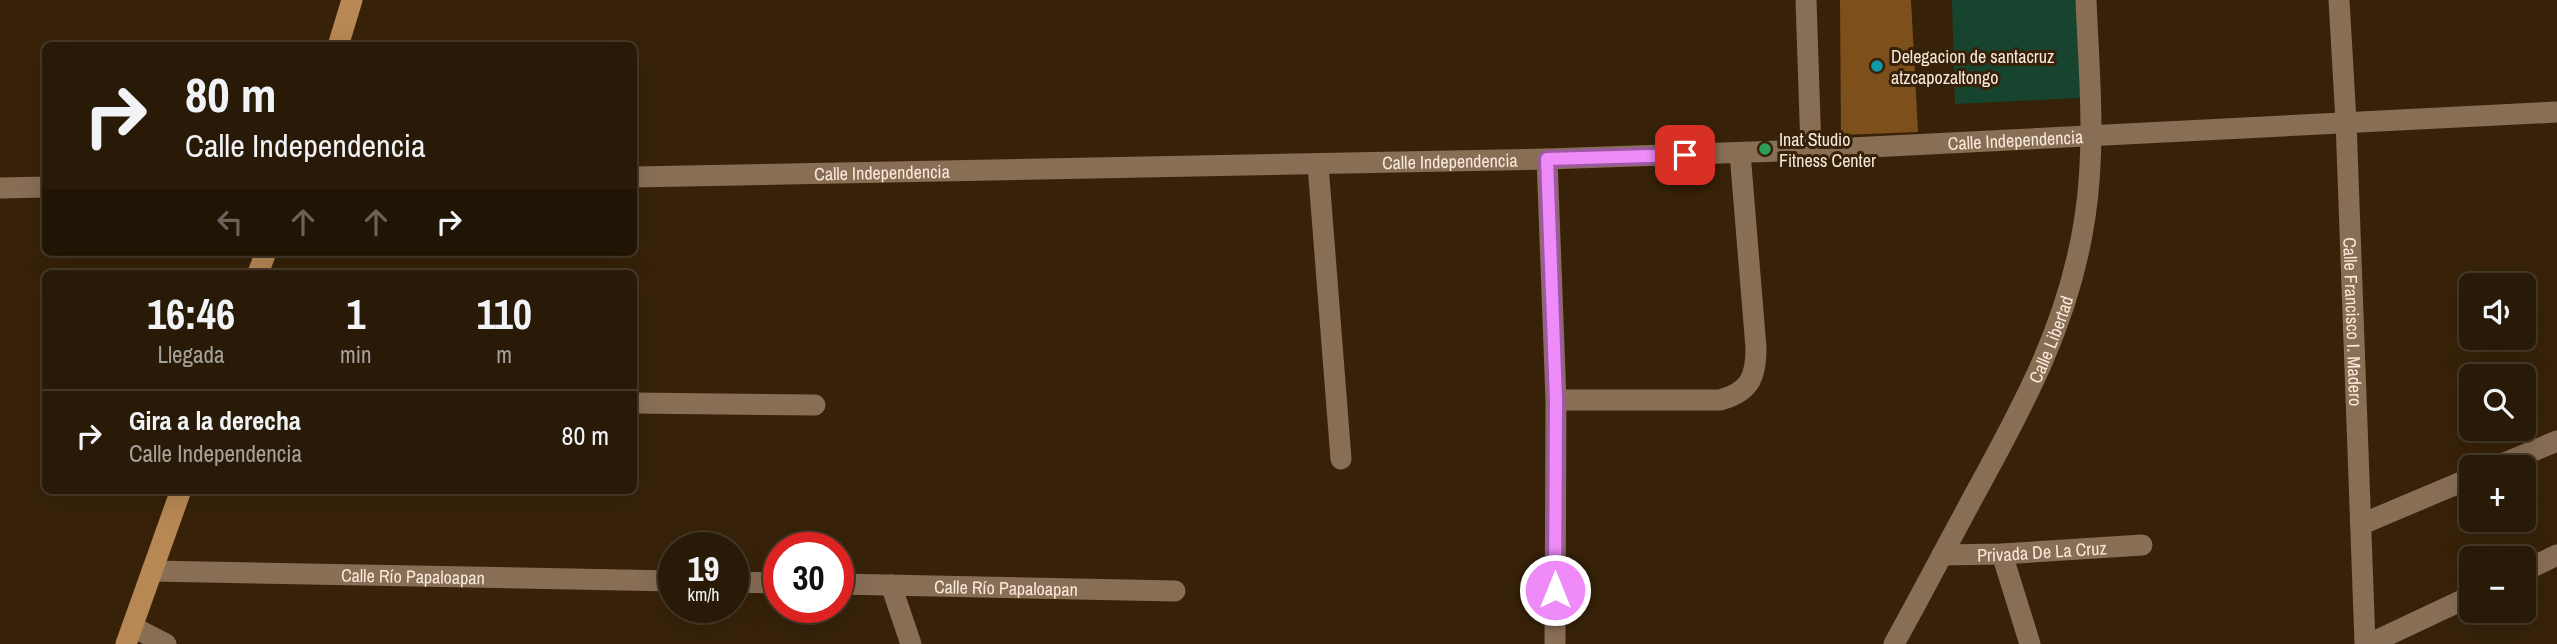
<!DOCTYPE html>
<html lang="es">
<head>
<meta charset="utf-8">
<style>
  body { margin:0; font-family:"Archivo Narrow",sans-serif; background:#352715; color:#f1f3f6; height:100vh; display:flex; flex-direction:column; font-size:26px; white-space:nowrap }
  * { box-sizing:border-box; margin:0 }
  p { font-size:23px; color:#a5a19b }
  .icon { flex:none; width:38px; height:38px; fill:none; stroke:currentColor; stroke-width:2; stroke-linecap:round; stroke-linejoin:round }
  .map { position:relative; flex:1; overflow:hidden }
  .side { position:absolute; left:42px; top:270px; width:595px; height:224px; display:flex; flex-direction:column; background:#291a07; border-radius:10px; box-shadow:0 7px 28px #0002,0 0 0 2px #453828 }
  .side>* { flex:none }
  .guide { position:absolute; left:42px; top:42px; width:595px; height:214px; border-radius:10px; box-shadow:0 7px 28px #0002,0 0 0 2px #453828; background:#291a07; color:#f1f3f6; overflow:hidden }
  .tools { position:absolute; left:2459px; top:273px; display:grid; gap:14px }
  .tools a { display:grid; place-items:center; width:77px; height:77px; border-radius:10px; background:#291a07; box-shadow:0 7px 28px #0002,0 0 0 2px #453828; font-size:35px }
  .speed { position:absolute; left:658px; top:532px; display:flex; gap:14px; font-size:35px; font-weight:700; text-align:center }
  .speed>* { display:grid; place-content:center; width:91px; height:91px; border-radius:50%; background:#291a07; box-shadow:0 7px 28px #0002,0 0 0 2px #453828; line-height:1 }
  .speed small { font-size:18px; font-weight:400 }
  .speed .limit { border:10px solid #d22; background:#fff; color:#111 }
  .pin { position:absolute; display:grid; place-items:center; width:60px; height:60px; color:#fff; margin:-30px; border-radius:14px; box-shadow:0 4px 10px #0006 }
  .me { position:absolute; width:77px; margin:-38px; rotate:0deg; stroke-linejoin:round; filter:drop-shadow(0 0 5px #0008) }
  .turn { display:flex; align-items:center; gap:24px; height:147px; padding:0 28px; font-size:32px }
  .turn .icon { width:91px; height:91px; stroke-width:2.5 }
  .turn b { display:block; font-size:49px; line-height:60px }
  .lanes { display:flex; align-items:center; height:66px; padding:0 28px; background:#0003; justify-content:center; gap:35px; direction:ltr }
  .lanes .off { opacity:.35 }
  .eta { display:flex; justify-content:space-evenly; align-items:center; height:119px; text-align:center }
  .eta b { font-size:42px; font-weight:700; line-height:49px }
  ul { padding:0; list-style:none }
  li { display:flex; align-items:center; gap:21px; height:91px; padding:0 28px; border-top:2px solid #453828 }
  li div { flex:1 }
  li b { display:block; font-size:26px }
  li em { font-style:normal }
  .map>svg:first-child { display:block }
  .green { fill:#16442e }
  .building { fill:#7c4f1b }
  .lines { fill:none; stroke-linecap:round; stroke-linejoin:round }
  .minor { stroke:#886e55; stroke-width:21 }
  .major { stroke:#b88854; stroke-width:21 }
  .route-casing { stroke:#9b5aa1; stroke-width:18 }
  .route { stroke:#ee8bf8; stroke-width:12 }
  .culture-dot { fill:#0f9aa8; stroke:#372209; stroke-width:2.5 }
  .leisure-dot { fill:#2e9e5b; stroke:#372209; stroke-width:2.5 }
  .labels { text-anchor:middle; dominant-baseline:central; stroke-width:6; stroke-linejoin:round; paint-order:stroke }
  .poi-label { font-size:18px; fill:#f8e9db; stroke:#372209; text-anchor:start }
  .street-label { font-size:18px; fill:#f8e9db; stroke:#372209 }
</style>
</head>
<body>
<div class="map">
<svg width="2557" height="644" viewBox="0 0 2557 644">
  <rect width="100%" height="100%" fill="#372209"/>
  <!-- green -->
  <path class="green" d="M 1952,0 L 2079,0 L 2082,98 L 1955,104 Z"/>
  <!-- building -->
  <path class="building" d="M 1840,0 L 1911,0 L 1918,132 L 1841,135 Z"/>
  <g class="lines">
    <!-- minor -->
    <g class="minor">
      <path d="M 1806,0 L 1811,150"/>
      <path id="s1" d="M 2339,0 L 2346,121 L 2365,644"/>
      <path d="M 1547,159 L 1556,400 L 1555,644"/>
      <path d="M 1318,165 L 1341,459"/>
      <path id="s2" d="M 634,177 L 1547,159 L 1811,150 L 2557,112"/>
      <path d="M 0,188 L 46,187"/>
      <path d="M 1556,400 L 1720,400 C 1750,392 1756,377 1756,348 L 1740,153"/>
      <path d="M 634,403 L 815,405"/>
      <path d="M 2495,467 L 2557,441"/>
      <path d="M 2362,524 L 2471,478"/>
      <path d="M 2002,554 L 2030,644"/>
      <path id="s3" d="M 1942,555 L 2002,554 L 2142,545"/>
      <path id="s4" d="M 152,571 L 674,581"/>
      <path d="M 2524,571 L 2557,555"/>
      <path d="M 733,582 L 779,583"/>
      <path id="s5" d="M 838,584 L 1175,591"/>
      <path d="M 891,585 L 911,644"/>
      <path d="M 133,627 L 166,644"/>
      <path id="s6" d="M 1894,644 C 1922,593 1949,542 1977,490 C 2026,401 2070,319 2085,217 C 2096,145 2089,72 2086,0"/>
      <path d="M 2369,644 L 2471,596"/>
    </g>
    <!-- major -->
    <g class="major">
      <path d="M 338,46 L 352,0"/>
      <path d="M 258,273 L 266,252"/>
      <path d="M 126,644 L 181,490"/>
    </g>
  </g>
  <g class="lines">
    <!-- route casing -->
    <g class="route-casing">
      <path id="route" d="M 1555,590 L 1556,400 L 1547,159 L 1685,155"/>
    </g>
    <!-- route -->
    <use href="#route" class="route"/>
  </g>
  <!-- markers -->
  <circle class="culture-dot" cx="1877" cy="66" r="7"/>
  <circle class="leisure-dot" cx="1765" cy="149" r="7"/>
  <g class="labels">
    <!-- poi labels -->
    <g class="poi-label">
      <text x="1891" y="56">Delegacion de santacruz<tspan x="1891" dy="21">atzcapozaltongo</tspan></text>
      <text x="1779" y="139">Inat Studio<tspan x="1779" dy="21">Fitness Center</tspan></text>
    </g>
    <!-- street labels -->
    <g class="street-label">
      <text stroke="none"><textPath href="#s2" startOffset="1382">Calle Independencia</textPath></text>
      <text stroke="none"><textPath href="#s2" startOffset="816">Calle Independencia</textPath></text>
      <text stroke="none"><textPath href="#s2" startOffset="248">Calle Independencia</textPath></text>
      <text stroke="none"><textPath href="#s1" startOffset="322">Calle Francisco I. Madero</textPath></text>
      <text stroke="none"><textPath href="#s6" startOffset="343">Calle Libertad</textPath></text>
      <text stroke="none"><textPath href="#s3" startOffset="100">Privada De La Cruz</textPath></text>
      <text stroke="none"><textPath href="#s4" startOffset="261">Calle Río Papaloapan</textPath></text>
      <text stroke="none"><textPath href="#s5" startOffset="168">Calle Río Papaloapan</textPath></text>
    </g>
  </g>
</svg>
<div class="tools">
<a><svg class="icon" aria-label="sound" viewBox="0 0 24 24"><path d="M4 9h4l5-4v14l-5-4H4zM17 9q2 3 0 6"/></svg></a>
<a><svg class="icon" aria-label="search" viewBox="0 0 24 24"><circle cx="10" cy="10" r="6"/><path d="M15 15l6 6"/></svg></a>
<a>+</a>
<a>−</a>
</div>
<div class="speed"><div>19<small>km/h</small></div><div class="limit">30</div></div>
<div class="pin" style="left:1685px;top:155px;background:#d93025"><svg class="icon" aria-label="arrive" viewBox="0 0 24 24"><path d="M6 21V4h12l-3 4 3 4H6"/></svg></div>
<svg class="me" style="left:1555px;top:590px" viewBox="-20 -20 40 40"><circle r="17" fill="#ee8bf8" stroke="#fff" stroke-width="3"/><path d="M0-11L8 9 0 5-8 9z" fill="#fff"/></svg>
<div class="guide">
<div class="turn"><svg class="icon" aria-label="right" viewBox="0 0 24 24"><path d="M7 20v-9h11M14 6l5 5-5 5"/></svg><div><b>80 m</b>Calle Independencia</div></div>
<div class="lanes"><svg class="icon off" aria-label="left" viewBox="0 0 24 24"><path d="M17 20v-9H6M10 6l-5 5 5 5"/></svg><svg class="icon off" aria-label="ahead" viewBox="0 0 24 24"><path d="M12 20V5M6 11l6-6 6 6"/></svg><svg class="icon off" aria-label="ahead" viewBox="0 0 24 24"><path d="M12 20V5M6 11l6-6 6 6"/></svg><svg class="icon" aria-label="right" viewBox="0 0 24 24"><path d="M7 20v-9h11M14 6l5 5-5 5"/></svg></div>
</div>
<section class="side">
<div class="eta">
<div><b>16:46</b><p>Llegada</p></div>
<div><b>1</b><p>min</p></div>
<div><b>110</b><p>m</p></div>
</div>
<ul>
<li><svg class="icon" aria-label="right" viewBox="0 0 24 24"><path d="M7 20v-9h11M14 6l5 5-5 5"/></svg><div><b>Gira a la derecha</b><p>Calle Independencia</p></div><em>80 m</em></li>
</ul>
</section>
</div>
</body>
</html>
